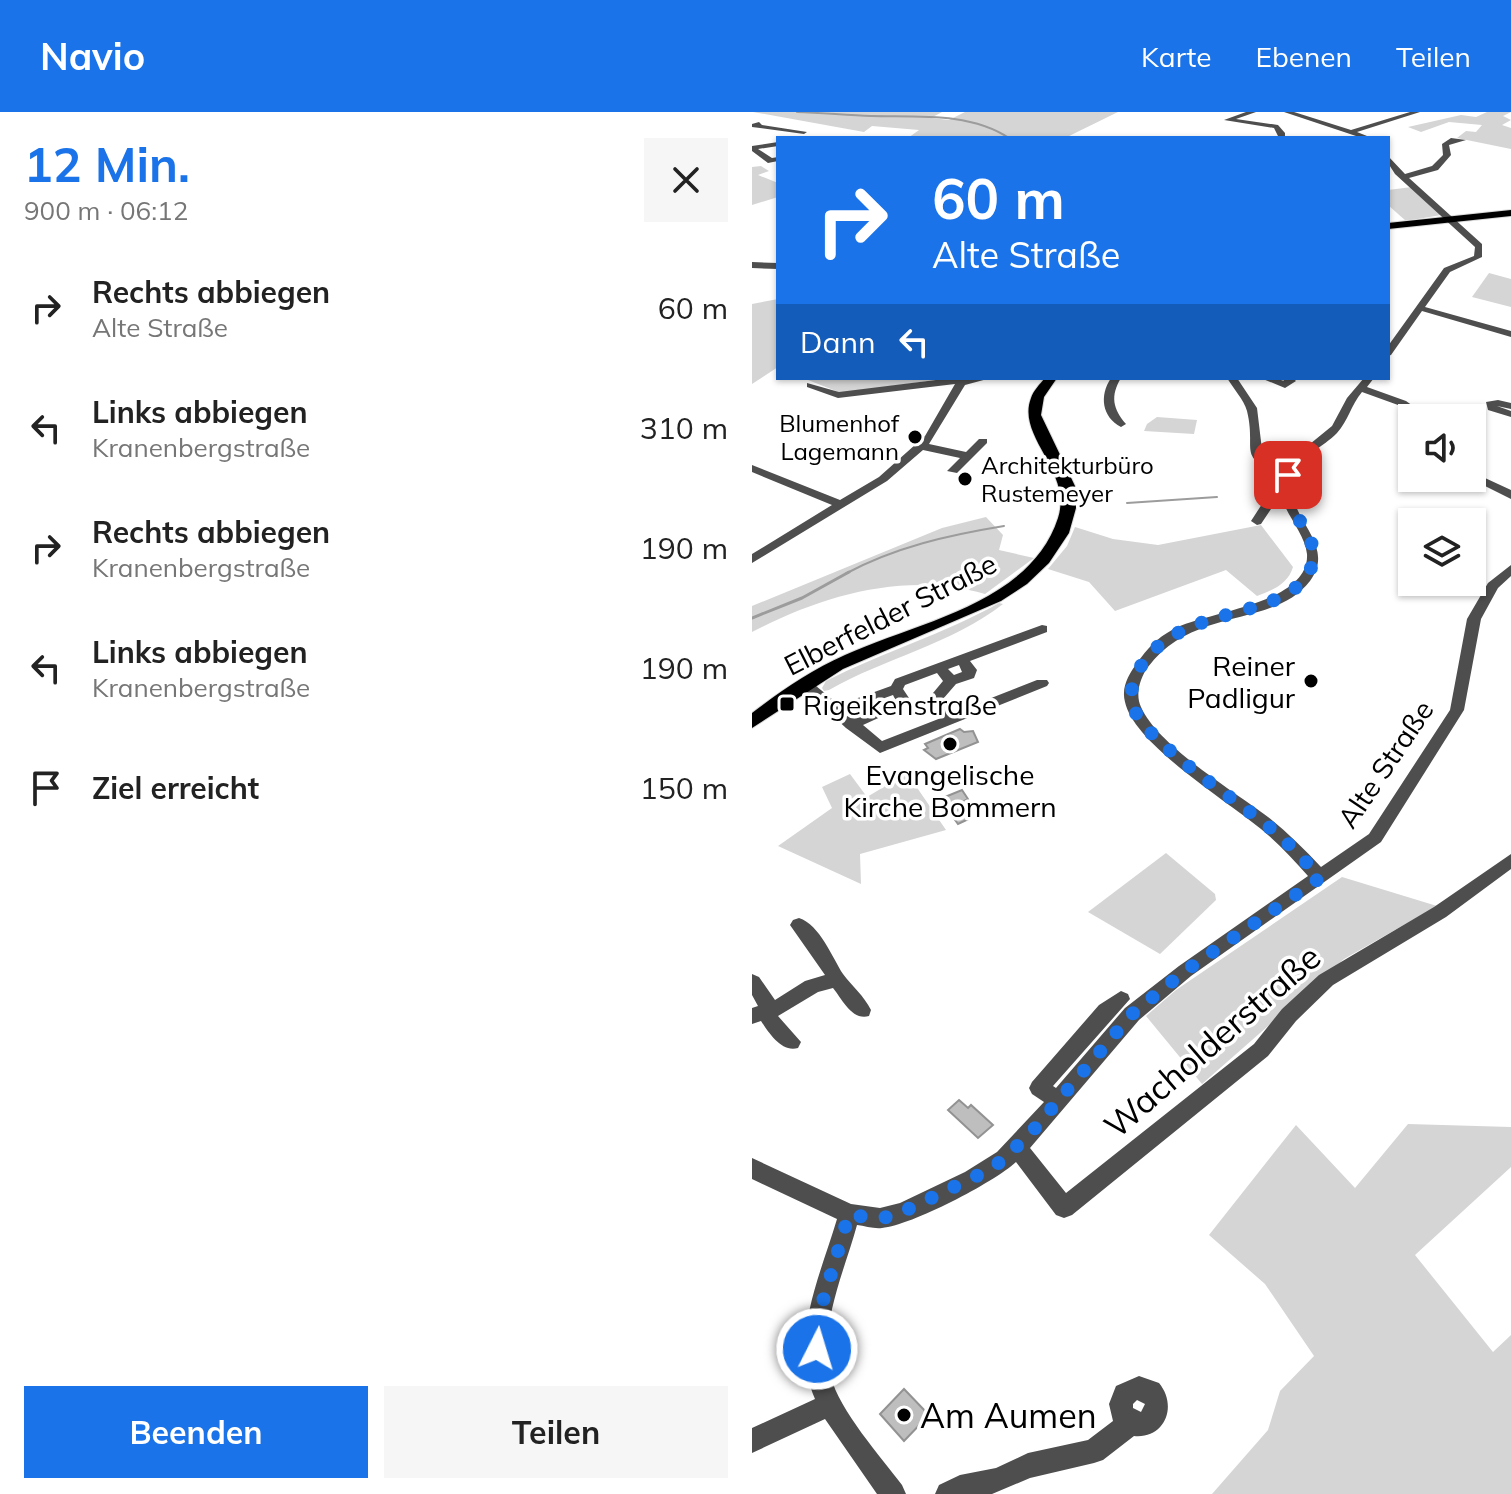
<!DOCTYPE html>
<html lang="de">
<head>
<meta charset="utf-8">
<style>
  body { margin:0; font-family:Mulish,sans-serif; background:#f6f6f6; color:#222; height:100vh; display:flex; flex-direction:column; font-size:30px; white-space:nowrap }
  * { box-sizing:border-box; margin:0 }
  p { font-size:26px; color:#767676 }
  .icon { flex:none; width:44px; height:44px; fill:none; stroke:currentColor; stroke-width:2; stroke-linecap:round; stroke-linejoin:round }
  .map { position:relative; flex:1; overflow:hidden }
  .side { display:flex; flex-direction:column; background:#fff; width:752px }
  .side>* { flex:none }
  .guide { position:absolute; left:24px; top:24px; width:614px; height:244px; border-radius:0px; box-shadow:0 2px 6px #0004; background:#1a73e8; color:#fff; overflow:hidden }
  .buttons { position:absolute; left:646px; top:292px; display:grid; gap:16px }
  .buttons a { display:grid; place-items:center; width:88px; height:88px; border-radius:0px; background:#fff; box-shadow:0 2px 6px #0004; font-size:40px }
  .pin { position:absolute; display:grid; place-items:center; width:68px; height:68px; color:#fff; margin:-34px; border-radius:16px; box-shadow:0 4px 12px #0006 }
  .me { position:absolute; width:88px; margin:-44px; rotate:5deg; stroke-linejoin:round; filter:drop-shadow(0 0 6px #0008) }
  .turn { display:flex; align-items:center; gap:28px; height:168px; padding:0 24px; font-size:36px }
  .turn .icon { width:104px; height:104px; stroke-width:2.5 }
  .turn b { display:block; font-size:56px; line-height:68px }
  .then { display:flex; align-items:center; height:76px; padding:0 24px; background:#0003; gap:16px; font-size:30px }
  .round { display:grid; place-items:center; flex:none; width:84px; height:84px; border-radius:0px; background:#f6f6f6 }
  .headline { display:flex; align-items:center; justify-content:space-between; height:136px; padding:0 24px }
  h1 { font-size:48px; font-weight:700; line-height:60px; color:#1a73e8 }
  .button { display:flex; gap:16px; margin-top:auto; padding:16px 24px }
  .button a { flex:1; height:92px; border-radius:0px; background:#1a73e8; color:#fff; font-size:32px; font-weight:700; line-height:92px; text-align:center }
  .button a+a { background:#f6f6f6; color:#222 }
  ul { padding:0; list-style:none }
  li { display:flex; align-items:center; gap:24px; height:120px; padding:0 24px }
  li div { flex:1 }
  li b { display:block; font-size:30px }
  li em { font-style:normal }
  header { display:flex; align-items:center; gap:48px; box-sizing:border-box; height:112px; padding:0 40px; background:#1a73e8; color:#fff }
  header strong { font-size:38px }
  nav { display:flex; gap:44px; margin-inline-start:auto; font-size:28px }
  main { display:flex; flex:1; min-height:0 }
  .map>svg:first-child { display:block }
  .green { fill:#d5d5d5 }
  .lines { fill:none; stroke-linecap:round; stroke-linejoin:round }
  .stream-far1 { stroke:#9c9c9c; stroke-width:2 }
  .stream { stroke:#9c9c9c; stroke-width:3 }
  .building { fill:#bebebe; stroke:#929292; stroke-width:2 }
  .major-casing { stroke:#dbdbdb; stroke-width:2 }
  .minor { fill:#4e4e4e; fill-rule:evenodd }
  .major { fill:#000; fill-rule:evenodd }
  .route { stroke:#1a73e8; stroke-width:14; stroke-dasharray:0 25.2 }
  .poi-dot { fill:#000; stroke:#fff; stroke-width:3 }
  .labels { text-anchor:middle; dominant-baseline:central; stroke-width:7; stroke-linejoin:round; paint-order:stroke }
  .far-poi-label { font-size:24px; fill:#000; stroke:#fff; text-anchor:end }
  .street-label { font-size:28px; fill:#000; stroke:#fff }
  .poi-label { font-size:28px; fill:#000; stroke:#fff; text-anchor:end }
  .near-street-label { font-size:34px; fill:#000; stroke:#fff }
  .near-poi-label { font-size:34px; fill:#000; stroke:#fff; text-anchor:start }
</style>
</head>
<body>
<header>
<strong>Navio</strong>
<nav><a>Karte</a><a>Ebenen</a><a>Teilen</a></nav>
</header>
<main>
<section class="side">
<div class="headline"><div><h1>12 Min.</h1><p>900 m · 06:12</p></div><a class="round"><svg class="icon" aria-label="close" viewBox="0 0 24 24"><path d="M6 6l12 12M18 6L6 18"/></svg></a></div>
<ul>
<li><svg class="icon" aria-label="right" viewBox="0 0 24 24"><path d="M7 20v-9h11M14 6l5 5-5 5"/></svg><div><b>Rechts abbiegen</b><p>Alte Straße</p></div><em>60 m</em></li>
<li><svg class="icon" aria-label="left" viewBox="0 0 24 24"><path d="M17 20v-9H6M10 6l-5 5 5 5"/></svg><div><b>Links abbiegen</b><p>Kranenbergstraße</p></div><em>310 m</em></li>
<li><svg class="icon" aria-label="right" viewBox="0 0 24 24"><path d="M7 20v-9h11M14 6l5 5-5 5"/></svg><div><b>Rechts abbiegen</b><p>Kranenbergstraße</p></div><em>190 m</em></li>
<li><svg class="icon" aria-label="left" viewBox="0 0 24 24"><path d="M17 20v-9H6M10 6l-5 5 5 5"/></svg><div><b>Links abbiegen</b><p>Kranenbergstraße</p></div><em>190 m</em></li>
<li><svg class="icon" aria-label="arrive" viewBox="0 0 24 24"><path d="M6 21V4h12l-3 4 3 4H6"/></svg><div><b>Ziel erreicht</b></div><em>150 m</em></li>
</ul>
<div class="button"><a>Beenden</a><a>Teilen</a></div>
</section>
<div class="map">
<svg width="759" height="1382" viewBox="0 0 759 1382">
  <rect width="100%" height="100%" fill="#fff"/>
  <!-- green -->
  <g class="green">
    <path d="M 1,0 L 190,0 L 179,6 L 197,8 L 213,0 L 366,0 L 313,26 L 156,26 L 167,18 L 120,14 L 112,20 Z"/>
    <path d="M 735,0 L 759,0 L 751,4 L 759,8 L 750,13 L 759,16 L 759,37 L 705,26 L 714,19 L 724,20 L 730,13 L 697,10 L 669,20 L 656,15 L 709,3 L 724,5 Z"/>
    <path d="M 9,54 L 17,59 L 6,63 L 26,71 L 26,85 L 0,93 L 0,55 Z"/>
    <path d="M 660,75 L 689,103 L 654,109 L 636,93 L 636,78 Z"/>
    <path d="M 737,161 L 759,167 L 759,195 L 720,185 Z"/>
    <path d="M 26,187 L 26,255 L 0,272 L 0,192 Z"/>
    <path d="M 51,266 L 178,266 L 183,268 L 89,281 Z"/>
    <path d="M 405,305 L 445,308 L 442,322 L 392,319 L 395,312 Z"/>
    <path d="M 234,405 L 251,423 L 247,438 L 282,446 L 233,482 C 154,459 71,483 0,520 L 0,494 L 190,416 Z"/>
    <path d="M 509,413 L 541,455 C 536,472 521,478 505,484 L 474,458 L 363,499 L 337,470 L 296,457 L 315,434 L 323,415 L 361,427 L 406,433 Z"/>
    <path d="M 247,491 L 251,492 C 200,532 133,546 77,578 L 72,579 L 70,576 L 74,569 C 131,540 192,522 247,491 Z"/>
    <path d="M 155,661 L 194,718 L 108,742 L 109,772 L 26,734 L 80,696 L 70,675 L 98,662 L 115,685 Z"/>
    <path d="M 414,741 L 463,782 L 464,788 L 408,842 L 336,800 Z"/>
    <path d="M 590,765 L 685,794 L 592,847 L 450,972 L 394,904 L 424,878 Z"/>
    <path d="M 656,1012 L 759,1015 L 759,1055 L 663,1143 L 741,1240 L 759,1223 L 759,1382 L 460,1382 L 516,1318 L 528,1279 L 562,1244 L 513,1172 L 457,1123 L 544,1013 L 603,1076 Z"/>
  </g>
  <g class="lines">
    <!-- stream-far1 -->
    <g class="stream-far1">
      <path d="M 45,0 C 70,1 95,3 119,4 C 165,5 218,0 257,26"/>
      <path d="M 375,391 L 465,385"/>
      <path d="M 93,462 C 143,435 197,423 252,414"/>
    </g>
    <!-- stream -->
    <path class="stream" d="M 0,506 L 50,486 L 97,460"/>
  </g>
  <!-- building -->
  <g class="building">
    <path d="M 208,617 L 212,620 L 221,619 L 226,630 L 184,647 L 172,638 L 176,636 L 173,632 Z"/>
    <path d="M 210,678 L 216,687 L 212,689 L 223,704 L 206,712 L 188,687 Z"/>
    <path d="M 207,988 L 216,996 L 219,993 L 241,1013 L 226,1026 L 196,998 Z"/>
    <path d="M 152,1277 L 177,1303 L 152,1329 L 128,1302 Z"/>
  </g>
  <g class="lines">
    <!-- major casing -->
    <g class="major-casing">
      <g id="major">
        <path d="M 759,98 L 759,104 L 636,117 L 636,111 Z"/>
        <path d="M 293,266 L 305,266 L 292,285 L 289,303 L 323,374 L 324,396 L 317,421 L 297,451 L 275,472 L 249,489 L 91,557 L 0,616 L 0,601 C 29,579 59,558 93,543 C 165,510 278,492 306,406 C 321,359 264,325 279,286 C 281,279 288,272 293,266 Z"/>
      </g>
    </g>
    <!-- minor -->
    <g class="minor">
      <path d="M 494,0 L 504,0 L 484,7 L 526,13 L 533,21 L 533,26 L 527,26 L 522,16 L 472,8 Z"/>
      <path d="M 532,0 L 542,0 L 599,18 L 658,0 L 668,0 L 605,20 L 620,26 L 610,26 Z"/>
      <path d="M 7,10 L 10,13 L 55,20 L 52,22 L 0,15 L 0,12 Z"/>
      <path d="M 699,26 L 714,28 L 697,33 L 699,43 L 686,58 L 657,66 L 730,132 L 730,145 L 698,160 L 673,195 L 759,219 L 759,225 L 670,199 L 639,243 L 636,244 L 636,234 L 692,156 L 722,144 L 723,135 L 643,62 L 636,51 L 636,44 L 653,62 L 680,54 L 691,43 L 690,32 Z"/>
      <path d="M 26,30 L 26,34 L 6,37 L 20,46 L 26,45 L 26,49 L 16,51 L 0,39 L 0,34 Z"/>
      <path d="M 0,150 L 26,151 L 26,157 L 0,156 Z"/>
      <path d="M 200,266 L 239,266 L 213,273 L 177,332 L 214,340 L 227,327 L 235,327 L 235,331 L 205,361 L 195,359 L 208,346 L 171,338 L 135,369 L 0,451 L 0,442 L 80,393 L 0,360 L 0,353 L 88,388 L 127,365 L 173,324 L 203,272 L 86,286 L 55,275 L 55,271 L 87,280 Z"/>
      <path d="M 359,266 L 369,266 C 358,284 361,297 374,312 L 369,315 C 350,305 347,284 359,266 Z"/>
      <path d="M 475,266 L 485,266 L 505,296 L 511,346 L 533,357 L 542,345 L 580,314 L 595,286 L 612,266 L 622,266 L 615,275 L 654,289 L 678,306 L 666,306 L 646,293 L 610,280 C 599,293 596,309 585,321 C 572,335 548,343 542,363 C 528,403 587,430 558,469 C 522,516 442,494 396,555 C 388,566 383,582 389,595 C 406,634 482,679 516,705 C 535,720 552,737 569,755 L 617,722 L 698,598 L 715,507 L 736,471 L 759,453 L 759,464 L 746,476 L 729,507 L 712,598 L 629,730 L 439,864 L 387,908 L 278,1036 L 314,1081 L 502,932 L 530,897 L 567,863 L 682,795 L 759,742 L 759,757 L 694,805 L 581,873 L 544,909 L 516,944 L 320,1103 L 312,1106 L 304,1103 L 264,1050 C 241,1071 160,1113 130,1116 C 122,1117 113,1114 105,1113 C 92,1161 66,1214 79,1265 C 87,1298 129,1345 150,1373 L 154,1382 L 125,1382 L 73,1307 L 0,1341 L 0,1316 L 63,1287 C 37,1227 68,1165 85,1107 L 0,1067 L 0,1046 L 99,1092 L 128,1096 L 148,1091 L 213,1060 L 245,1040 L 292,990 L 280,982 L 277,976 L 280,970 L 347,893 L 369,879 L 376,882 L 378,887 L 301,974 L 304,976 L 373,896 L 427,854 L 556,764 C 541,747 526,731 509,717 C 475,689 382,632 373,590 C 369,575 377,562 385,551 C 395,537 405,526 420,518 C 453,499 558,493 555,442 C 553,423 536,405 530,387 L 521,394 L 509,412 L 505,413 L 499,409 L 512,389 L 529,379 L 530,365 C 483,343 505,340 495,299 C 492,288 481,276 475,266 Z"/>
      <path d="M 523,266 L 532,269 L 530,266 L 541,266 L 544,269 L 533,276 L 511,267 Z"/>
      <path d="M 746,288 L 759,291 L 759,297 L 745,294 L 759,299 L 759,305 L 736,298 L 734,290 Z"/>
      <path d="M 720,360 L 759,378 L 759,387 L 717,366 L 720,366 Z"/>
      <path d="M 290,513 L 295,514 L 295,520 L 218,549 L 225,558 L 222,566 L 204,572 L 191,587 L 201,601 L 285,568 L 295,568 L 297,571 L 295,574 L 128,641 L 94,616 L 46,572 L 48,569 L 58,569 L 92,597 L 90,594 L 92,591 L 139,574 L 143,567 ZM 207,553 L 210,560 L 202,563 L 196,557 ZM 185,561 L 191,569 L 176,587 L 189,606 L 130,629 L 111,613 L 157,592 L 159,589 L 151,577 L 153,573 ZM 141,583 L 143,587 L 102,606 L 92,597 L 102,597 Z"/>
      <path d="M 47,806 C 68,813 80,845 91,862 C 100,874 112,884 119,898 L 117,904 C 100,909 90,887 81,876 L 66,880 L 26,904 L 49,930 L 46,936 C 30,941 17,921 9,909 L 0,912 L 0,896 L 6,894 L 0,883 L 0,862 L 7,865 L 23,888 L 53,869 L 73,863 L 38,813 L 41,808 Z"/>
      <path d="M 387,1264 L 407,1271 C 426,1294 413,1327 382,1324 L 351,1348 L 342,1351 L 278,1366 L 240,1382 L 183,1382 L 187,1373 L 208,1363 L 244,1356 L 276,1341 L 336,1328 L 361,1309 L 357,1292 L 364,1274 ZM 385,1288 L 393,1292 L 389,1300 L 381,1296 L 381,1292 Z"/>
    </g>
    <!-- major -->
    <use href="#major" class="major"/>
  </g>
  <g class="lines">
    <!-- route -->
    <path class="route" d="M 65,1237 L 68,1199 L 97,1102 L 117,1106 L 140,1105 L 241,1056 L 278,1022 L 380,902 L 433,859 L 568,766 C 551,746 533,727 512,711 C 480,685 394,630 381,595 C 376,581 382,567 389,554 C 428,491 533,510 558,458 C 575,424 525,399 536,363"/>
  </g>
  <!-- markers -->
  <g class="poi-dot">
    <circle cx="163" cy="325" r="8"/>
    <circle cx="213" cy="367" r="8"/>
    <circle cx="559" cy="569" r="8"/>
    <rect x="27" y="584" width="16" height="16" rx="4"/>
    <circle cx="198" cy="632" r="8"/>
    <circle cx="152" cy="1303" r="8"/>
  </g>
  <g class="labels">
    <!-- far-poi labels -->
    <g class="far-poi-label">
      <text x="147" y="311">Blumenhof<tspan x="147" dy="28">Lagemann</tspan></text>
      <text x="229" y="353" text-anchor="start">Architekturbüro<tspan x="229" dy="28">Rustemeyer</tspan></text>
    </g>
    <!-- street labels -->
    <g class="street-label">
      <text transform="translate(138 502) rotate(-27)">Elberfelder Straße</text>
      <text transform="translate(633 652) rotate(-56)">Alte Straße</text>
    </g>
    <!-- poi labels -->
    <g class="poi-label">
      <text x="543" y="553">Reiner<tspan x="543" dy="32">Padligur</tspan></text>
      <text x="51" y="592" text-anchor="start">Rigeikenstraße</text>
      <text x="198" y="662" text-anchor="middle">Evangelische<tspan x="198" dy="32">Kirche Bommern</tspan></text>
    </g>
    <!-- near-street labels -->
    <g class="near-street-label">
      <text transform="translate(460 929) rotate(-41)">Wacholderstraße</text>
    </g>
    <!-- near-poi labels -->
    <g class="near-poi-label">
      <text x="168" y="1303">Am Aumen</text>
    </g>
  </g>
</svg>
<div class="buttons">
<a><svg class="icon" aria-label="sound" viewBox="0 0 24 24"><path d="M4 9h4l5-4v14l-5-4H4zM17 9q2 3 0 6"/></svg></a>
<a><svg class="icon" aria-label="layers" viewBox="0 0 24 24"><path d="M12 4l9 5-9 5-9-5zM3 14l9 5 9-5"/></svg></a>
</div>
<div class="pin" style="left:536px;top:363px;background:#d93025"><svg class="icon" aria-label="arrive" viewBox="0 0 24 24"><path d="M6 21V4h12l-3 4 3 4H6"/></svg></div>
<svg class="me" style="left:65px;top:1237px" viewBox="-20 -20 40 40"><circle r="17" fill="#1a73e8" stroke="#fff" stroke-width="3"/><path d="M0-11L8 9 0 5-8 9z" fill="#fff"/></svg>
<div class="guide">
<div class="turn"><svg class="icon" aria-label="right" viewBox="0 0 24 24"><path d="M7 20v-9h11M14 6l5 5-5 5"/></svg><div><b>60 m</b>Alte Straße</div></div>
<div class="then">Dann<svg class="icon" aria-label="left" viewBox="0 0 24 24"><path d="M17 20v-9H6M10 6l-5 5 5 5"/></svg></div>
</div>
</div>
</main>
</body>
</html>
